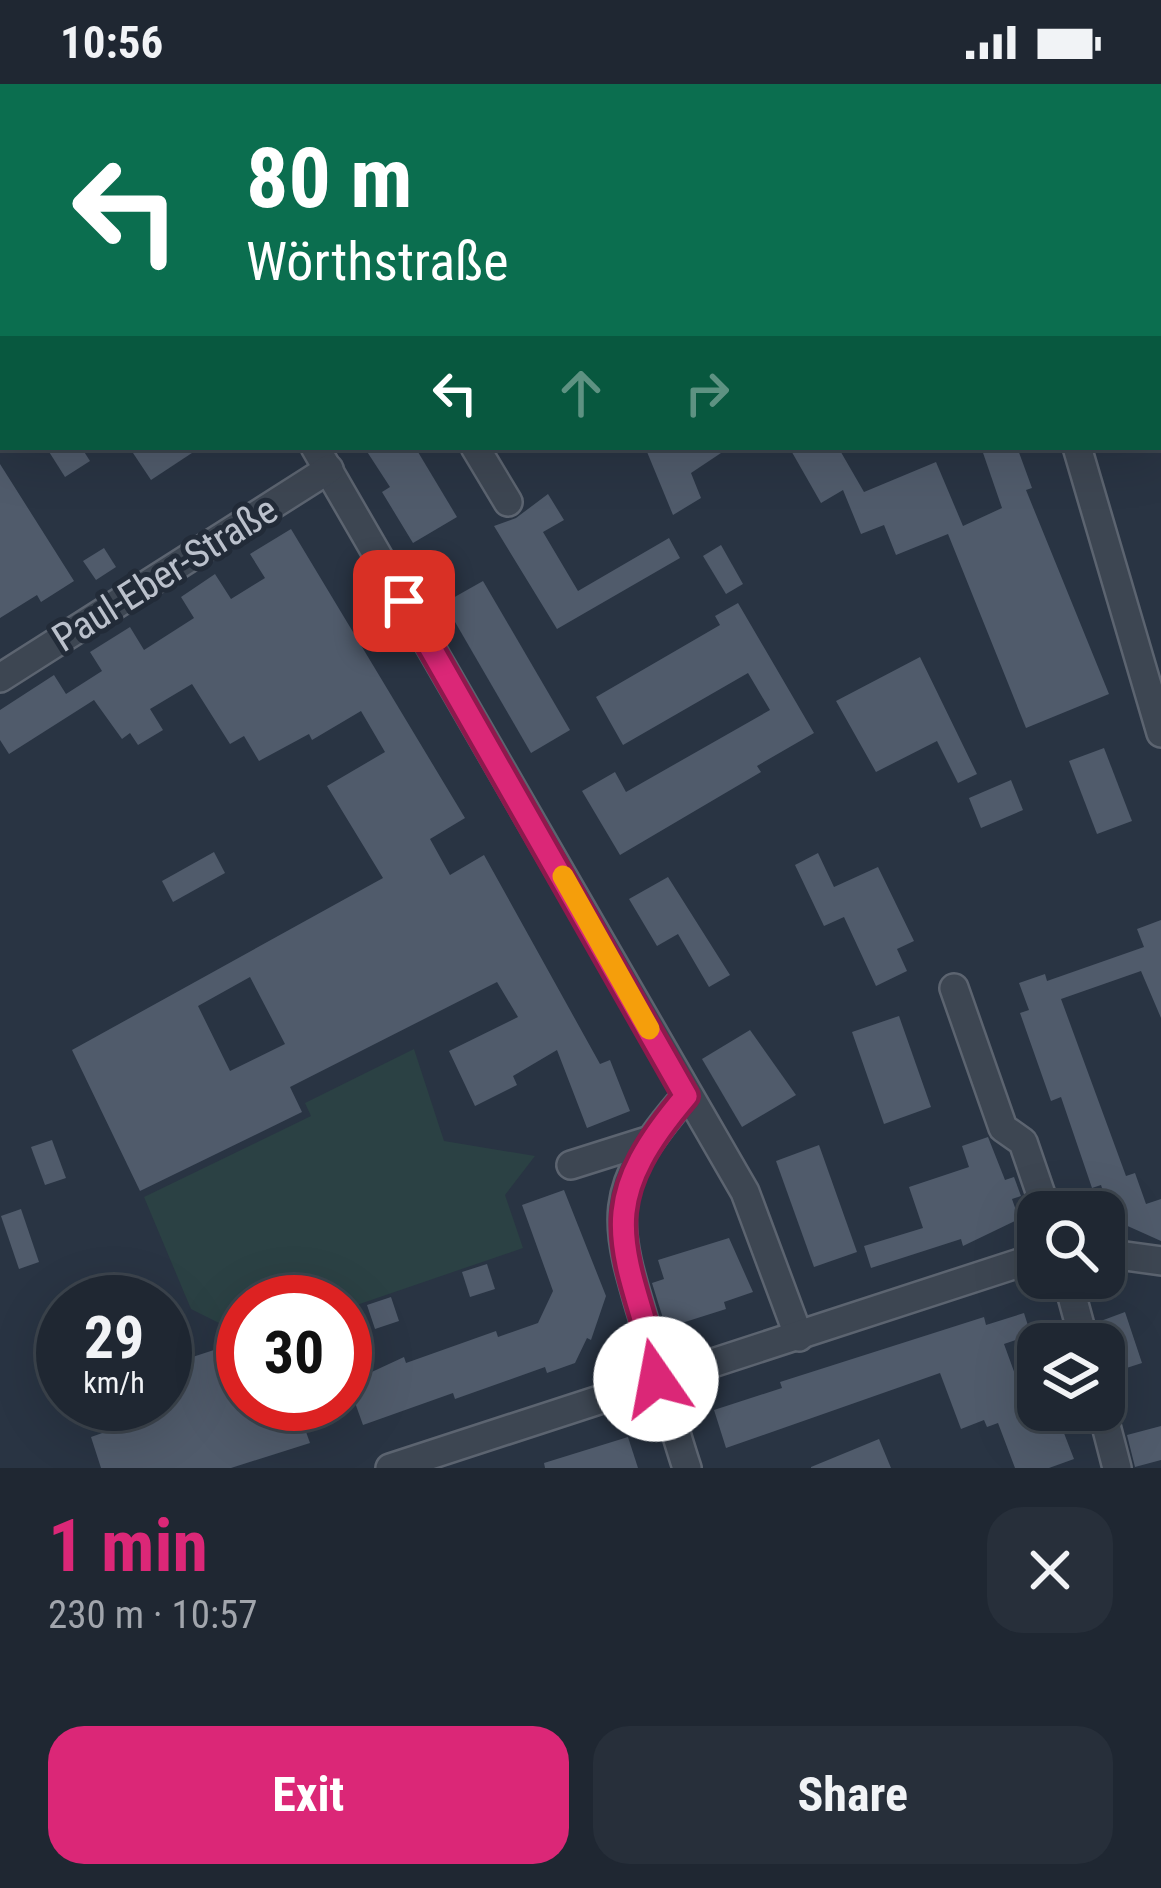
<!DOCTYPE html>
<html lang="en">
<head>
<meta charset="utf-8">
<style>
  body { margin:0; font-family:"Roboto Condensed",sans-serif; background:#272f3a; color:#f1f3f6; height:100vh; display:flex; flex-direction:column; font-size:45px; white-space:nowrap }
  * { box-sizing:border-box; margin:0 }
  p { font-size:39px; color:#a1a5ac }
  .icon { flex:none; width:66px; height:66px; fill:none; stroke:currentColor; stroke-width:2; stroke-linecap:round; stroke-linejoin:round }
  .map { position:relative; height:1384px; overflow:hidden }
  .sheet { display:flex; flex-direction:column; background:#1f2732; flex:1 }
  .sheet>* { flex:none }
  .top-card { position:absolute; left:0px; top:0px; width:1161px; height:366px; box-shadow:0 12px 48px #0002,0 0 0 3px #3c444d; background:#0b6e4f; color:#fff; overflow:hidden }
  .controls { position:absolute; left:1017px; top:1107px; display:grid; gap:24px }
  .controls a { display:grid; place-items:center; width:108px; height:108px; border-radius:24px; background:#1f2732; box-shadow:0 12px 48px #0002,0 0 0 3px #3c444d; font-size:60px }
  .speed { position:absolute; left:36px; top:1191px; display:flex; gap:24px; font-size:60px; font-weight:700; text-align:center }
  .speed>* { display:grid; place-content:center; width:156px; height:156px; border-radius:50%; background:#1f2732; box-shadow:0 12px 48px #0002,0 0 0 3px #3c444d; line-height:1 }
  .speed small { font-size:30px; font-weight:400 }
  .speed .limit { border:18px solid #d22; background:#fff; color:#111 }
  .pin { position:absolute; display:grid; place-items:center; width:102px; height:102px; color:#fff; margin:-51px; border-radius:24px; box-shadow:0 6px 18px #0006 }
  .me { position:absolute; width:132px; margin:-66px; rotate:348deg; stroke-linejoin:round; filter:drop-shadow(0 0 9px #0008) }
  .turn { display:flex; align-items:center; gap:42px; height:252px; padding:0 48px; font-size:54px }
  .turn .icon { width:156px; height:156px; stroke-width:2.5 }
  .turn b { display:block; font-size:84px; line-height:102px }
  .lanes { display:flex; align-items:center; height:114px; padding:0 48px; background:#0003; justify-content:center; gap:60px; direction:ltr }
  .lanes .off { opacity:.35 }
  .round { display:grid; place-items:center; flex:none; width:126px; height:126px; border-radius:36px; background:#272f3a }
  .headline { display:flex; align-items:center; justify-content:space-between; height:204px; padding:0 48px }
  h1 { font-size:72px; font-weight:700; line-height:90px; color:#db2777 }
  .button { display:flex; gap:24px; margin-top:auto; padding:24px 48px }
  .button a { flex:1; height:138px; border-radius:36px; background:#db2777; color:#fff; font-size:48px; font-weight:700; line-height:138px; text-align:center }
  .button a+a { background:#272f3a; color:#f1f3f6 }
  .status { display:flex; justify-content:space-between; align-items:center; height:84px; padding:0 60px; background:#1f2732; direction:ltr }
  .status svg { height:33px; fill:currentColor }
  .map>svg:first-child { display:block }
  .green { fill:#2b4144 }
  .building { fill:#505b6b; fill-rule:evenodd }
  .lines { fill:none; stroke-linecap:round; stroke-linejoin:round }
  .minor-casing { stroke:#5c6470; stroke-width:32 }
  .minor { stroke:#3d4652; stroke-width:27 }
  .route-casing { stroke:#8e194d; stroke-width:30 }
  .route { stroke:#db2777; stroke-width:21 }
  .slow { stroke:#f59e0b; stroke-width:21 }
  .labels { text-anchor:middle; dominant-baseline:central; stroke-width:10; stroke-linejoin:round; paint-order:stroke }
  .street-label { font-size:39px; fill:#bbc1cc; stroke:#222b38 }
</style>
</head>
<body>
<div class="status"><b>10:56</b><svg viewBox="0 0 49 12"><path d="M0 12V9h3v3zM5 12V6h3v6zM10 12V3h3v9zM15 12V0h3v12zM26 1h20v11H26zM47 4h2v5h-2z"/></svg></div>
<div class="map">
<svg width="1161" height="1384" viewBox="0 0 1161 1384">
  <rect width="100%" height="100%" fill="#293443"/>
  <!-- green -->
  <path class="green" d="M 414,965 L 444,1057 L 535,1072 L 505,1111 L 523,1164 L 345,1225 L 345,1218 L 243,1218 L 243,1257 L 235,1260 L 229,1244 L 191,1225 L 144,1113 L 311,1032 L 305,1019 Z"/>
  <!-- building -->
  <g class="building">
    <path d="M 46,363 L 81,363 L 90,377 L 65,393 Z"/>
    <path d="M 129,363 L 201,363 L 151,396 Z"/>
    <path d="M 364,363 L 415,363 L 457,433 L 413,459 L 382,408 L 390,403 Z"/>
    <path d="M 645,363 L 730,363 L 691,389 L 701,414 L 673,431 Z"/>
    <path d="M 789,363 L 838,363 L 864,408 L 936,378 L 963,442 L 1002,424 L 981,363 L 1017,363 L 1032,404 L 1026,406 L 1109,610 L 1026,644 L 948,450 L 896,471 L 884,441 L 861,450 L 843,406 L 821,419 Z"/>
    <path d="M 0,380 L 74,497 L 41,518 L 37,511 L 0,534 Z"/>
    <path d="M 548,410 L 564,436 L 543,448 L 578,507 L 669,454 L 680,474 L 557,545 L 494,442 L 516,434 Z"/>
    <path d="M 291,445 L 465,734 L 430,755 L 450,791 L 484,771 L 600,980 L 610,976 L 630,1027 L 587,1044 L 557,966 L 513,992 L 517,1001 L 475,1022 L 449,967 L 518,933 L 497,898 L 290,1003 L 302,1028 L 140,1107 L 72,966 L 383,794 L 327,702 L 385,668 L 361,627 L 312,656 L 309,650 L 259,677 L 244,652 L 230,660 L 192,600 L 150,625 L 163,646 L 138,661 L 130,649 L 122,655 L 94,616 L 9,670 L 0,656 L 0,626 L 54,591 L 66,610 L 102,587 L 90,568 L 130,543 L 144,566 L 194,534 L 181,513 L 215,490 L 231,515 L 265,494 L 250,470 ZM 250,893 L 285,960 L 230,987 L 198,922 Z"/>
    <path d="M 721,461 L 743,500 L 726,510 L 703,472 Z"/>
    <path d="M 104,464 L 116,483 L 96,496 L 83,477 Z"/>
    <path d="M 483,497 L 570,646 L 531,669 L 444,519 Z"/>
    <path d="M 738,519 L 814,649 L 757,682 L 761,688 L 620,771 L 582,707 L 615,688 L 626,708 L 770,626 L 748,589 L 623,661 L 596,613 L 720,541 L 715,532 Z"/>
    <path d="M 920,573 L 977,690 L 958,699 L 937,657 L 876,688 L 836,617 Z"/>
    <path d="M 1104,664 L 1132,737 L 1097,750 L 1069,677 Z"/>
    <path d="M 1011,696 L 1023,726 L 981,744 L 969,714 Z"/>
    <path d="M 214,768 L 225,789 L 173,818 L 162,797 Z"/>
    <path d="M 818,769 L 834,803 L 878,783 L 914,857 L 897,865 L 907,887 L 876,902 L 844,833 L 824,842 L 795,781 Z"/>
    <path d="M 668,793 L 730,891 L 709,903 L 678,850 L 657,862 L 629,815 Z"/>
    <path d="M 1161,836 L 1161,934 L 1141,887 L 1061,915 L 1126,1092 L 1135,1089 L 1146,1120 L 1161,1115 L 1161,1157 L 1112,1135 L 1101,1101 L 1092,1104 L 1061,1013 L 1051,1017 L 1020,929 L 1029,926 L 1019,899 L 1045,890 L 1047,897 L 1144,863 L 1137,845 Z"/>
    <path d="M 899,932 L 931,1023 L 884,1040 L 852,948 Z"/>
    <path d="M 750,946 L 796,1011 L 742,1043 L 702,975 Z"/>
    <path d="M 988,1053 L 1005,1096 L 1014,1093 L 1021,1112 L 1012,1115 L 1019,1135 L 963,1162 L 961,1155 L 871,1184 L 864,1162 L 923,1144 L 909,1103 L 969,1083 L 962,1062 Z"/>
    <path d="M 52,1056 L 66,1094 L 45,1101 L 31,1063 Z"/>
    <path d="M 819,1061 L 857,1168 L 814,1183 L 776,1077 Z"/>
    <path d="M 564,1106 L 606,1212 L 591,1256 L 587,1254 L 575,1279 L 547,1289 L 545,1283 L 455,1315 L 453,1309 L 363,1341 L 348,1299 L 404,1273 L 406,1279 L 496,1247 L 498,1253 L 538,1239 L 553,1207 L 522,1121 Z"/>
    <path d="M 21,1125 L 39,1178 L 19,1185 L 1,1132 Z"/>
    <path d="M 729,1154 L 753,1208 L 724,1218 L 726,1225 L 666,1244 L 652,1199 L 664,1195 L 658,1176 Z"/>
    <path d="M 487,1180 L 495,1205 L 470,1213 L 462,1188 Z"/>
    <path d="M 391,1213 L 399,1237 L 375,1245 L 367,1221 Z"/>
    <path d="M 1125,1228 L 1142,1279 L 1111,1289 L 1098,1238 Z"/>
    <path d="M 1024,1229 L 1031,1251 L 1004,1260 L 1028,1326 L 1055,1326 L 1074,1375 L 1049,1384 L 1015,1384 L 998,1339 L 987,1343 L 984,1336 L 961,1345 L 940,1289 L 726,1364 L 714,1326 L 782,1304 L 780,1298 L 984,1233 L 986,1241 Z"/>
    <path d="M 217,1265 L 235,1320 L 296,1320 L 310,1359 L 231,1384 L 101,1384 L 91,1353 L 142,1335 L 140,1327 L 165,1320 L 165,1282 Z"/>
    <path d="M 1161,1342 L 1161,1376 L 1135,1383 L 1127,1351 Z"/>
    <path d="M 628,1353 L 638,1384 L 545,1384 L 544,1379 Z"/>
    <path d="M 879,1355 L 891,1384 L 811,1384 L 811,1383 Z"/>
  </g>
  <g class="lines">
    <!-- minor casing -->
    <g class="minor-casing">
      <g id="minor">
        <path d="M 68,0 L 70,3"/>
        <path d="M 490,0 L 492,3"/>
        <path d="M 944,0 L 945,3"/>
        <path d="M 315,363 L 745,1108 L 799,1253"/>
        <path d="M 475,363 L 508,418"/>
        <path d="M 1077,363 L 1161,649"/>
        <path d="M 0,594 L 329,385"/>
        <path d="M 954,904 L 1003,1044 L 1023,1058 L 1047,1128"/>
        <path d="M 686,1012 C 603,1107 613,1136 648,1250 C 661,1295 672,1339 687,1384"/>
        <path d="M 571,1081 L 647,1057"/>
        <path d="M 1104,1169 L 1161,1177"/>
        <path d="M 1067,1194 L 1085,1260"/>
        <path d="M 1102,1326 L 1117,1384"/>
        <path d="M 390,1384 L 1038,1173"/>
      </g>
    </g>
    <!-- minor -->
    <use href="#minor" class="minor"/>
  </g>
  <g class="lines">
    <!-- route casing -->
    <g class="route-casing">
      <path id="route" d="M 404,517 L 686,1012 C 596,1118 619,1154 656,1277 L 656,1295"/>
    </g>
    <!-- route -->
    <use href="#route" class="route"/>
    <!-- slow -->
    <path class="slow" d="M 563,792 L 649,945"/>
  </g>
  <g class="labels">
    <!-- street labels -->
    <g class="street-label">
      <text transform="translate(165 490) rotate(-32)">Paul-Eber-Straße</text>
    </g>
  </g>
</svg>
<div class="controls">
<a><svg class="icon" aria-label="search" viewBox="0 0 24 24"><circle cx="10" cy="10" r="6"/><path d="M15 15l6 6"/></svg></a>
<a><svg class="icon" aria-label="layers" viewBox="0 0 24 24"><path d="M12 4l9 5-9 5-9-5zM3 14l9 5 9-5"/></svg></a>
</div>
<div class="speed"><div>29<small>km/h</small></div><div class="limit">30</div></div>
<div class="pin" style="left:404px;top:517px;background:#d93025"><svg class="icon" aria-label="arrive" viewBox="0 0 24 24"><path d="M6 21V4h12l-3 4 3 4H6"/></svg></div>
<svg class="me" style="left:656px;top:1295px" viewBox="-20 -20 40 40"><circle r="19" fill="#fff"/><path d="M0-13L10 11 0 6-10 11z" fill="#db2777"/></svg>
<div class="top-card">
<div class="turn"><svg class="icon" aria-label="left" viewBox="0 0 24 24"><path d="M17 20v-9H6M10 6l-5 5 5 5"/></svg><div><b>80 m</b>Wörthstraße</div></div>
<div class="lanes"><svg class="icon" aria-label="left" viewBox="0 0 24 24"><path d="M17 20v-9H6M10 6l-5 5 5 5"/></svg><svg class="icon off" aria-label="ahead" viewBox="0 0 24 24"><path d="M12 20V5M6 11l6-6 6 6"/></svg><svg class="icon off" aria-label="right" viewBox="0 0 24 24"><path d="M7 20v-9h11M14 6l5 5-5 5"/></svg></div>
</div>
</div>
<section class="sheet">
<div class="headline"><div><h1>1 min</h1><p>230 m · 10:57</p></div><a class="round"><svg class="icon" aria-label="close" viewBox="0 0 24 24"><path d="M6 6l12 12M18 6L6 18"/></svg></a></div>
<div class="button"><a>Exit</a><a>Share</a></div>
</section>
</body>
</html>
